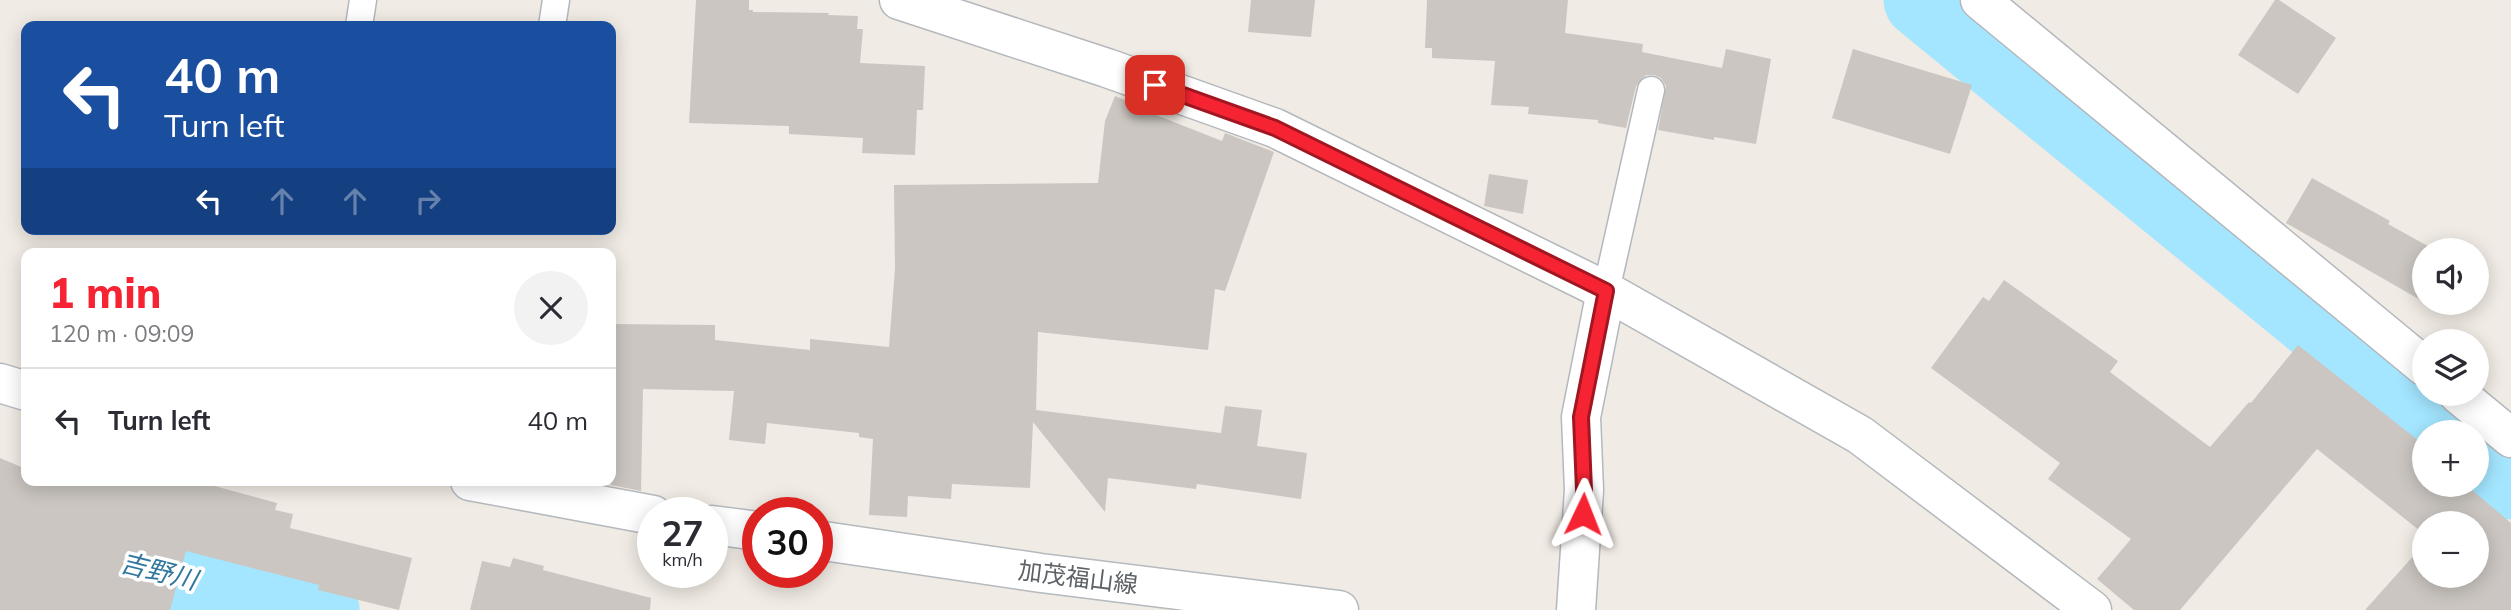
<!DOCTYPE html>
<html lang="en">
<head>
<meta charset="utf-8">
<style>
  body { margin:0; font-family:Mulish,"Noto Sans JP",sans-serif; background:#f2f2f3; color:#2b2b33; height:100vh; display:flex; flex-direction:column; font-size:26px; white-space:nowrap }
  * { box-sizing:border-box; margin:0 }
  p { font-size:23px; color:#7c7c81 }
  .icon { flex:none; width:38px; height:38px; fill:none; stroke:currentColor; stroke-width:2; stroke-linecap:round; stroke-linejoin:round }
  .map { position:relative; flex:1; overflow:hidden }
  .side { position:absolute; left:21px; top:248px; width:595px; height:238px; display:flex; flex-direction:column; background:#fff; border-radius:14px; box-shadow:0 4px 18px #0003 }
  .side>* { flex:none }
  .guide { position:absolute; left:21px; top:21px; width:595px; height:214px; border-radius:14px; box-shadow:0 4px 18px #0003; background:#1a4fa0; color:#fff; overflow:hidden }
  .controls { position:absolute; left:2412px; top:238px; display:grid; gap:14px }
  .controls a { display:grid; place-items:center; width:77px; height:77px; border-radius:50%; background:#fff; box-shadow:0 4px 18px #0003; font-size:35px }
  .speed { position:absolute; left:637px; top:497px; display:flex; gap:14px; font-size:35px; font-weight:700; text-align:center }
  .speed>* { display:grid; place-content:center; width:91px; height:91px; border-radius:50%; background:#fff; box-shadow:0 4px 18px #0003; line-height:1 }
  .speed small { font-size:18px; font-weight:400 }
  .speed .limit { border:10px solid #d22; background:#fff; color:#111 }
  .pin { position:absolute; display:grid; place-items:center; width:60px; height:60px; color:#fff; margin:-30px; border-radius:14px; box-shadow:0 4px 10px #0006 }
  .me { position:absolute; width:77px; margin:-38px; rotate:2deg; stroke-linejoin:round; filter:drop-shadow(0 0 5px #0008) }
  .turn { display:flex; align-items:center; gap:24px; height:147px; padding:0 28px; font-size:32px }
  .turn .icon { width:91px; height:91px; stroke-width:2.5 }
  .turn b { display:block; font-size:49px; line-height:60px }
  .lanes { display:flex; align-items:center; height:66px; padding:0 28px; background:#0003; justify-content:center; gap:35px; direction:ltr }
  .lanes .off { opacity:.35 }
  .round { display:grid; place-items:center; flex:none; width:74px; height:74px; border-radius:37px; background:#f2f2f3 }
  .head { display:flex; align-items:center; justify-content:space-between; height:119px; padding:0 28px }
  h1 { font-size:42px; font-weight:800; line-height:52px; color:#f62333 }
  ul { padding:0; list-style:none }
  li { display:flex; align-items:center; gap:21px; height:105px; padding:0 28px; border-top:2px solid #e1e1e2 }
  li div { flex:1 }
  li b { display:block; font-size:26px }
  li em { font-style:normal }
  .map>svg:first-child { display:block }
  .lines { fill:none; stroke-linecap:round; stroke-linejoin:round }
  .river { stroke:#a4e6ff; stroke-width:77 }
  .building { fill:#cbc6c1 }
  .lane-casing { stroke:#b4b8bc; stroke-width:29 }
  .street-casing { stroke:#b4b8bc; stroke-width:41 }
  .secondary-casing { stroke:#b5babf; stroke-width:41 }
  .lane { stroke:#fff; stroke-width:26 }
  .street { stroke:#fff; stroke-width:38 }
  .secondary { stroke:#fff; stroke-width:38 }
  .route-casing { stroke:#a01721; stroke-width:18 }
  .route { stroke:#f62333; stroke-width:12 }
  .labels { text-anchor:middle; dominant-baseline:central; stroke-width:7; stroke-linejoin:round; paint-order:stroke }
  .street-label { font-size:24px; fill:#5c6266; stroke:#fff }
  .water-label { font-size:26px; font-style:italic; fill:#32779d; stroke:#fff }
</style>
</head>
<body>
<div class="map">
<svg width="2511" height="610" viewBox="0 0 2511 610">
  <rect width="100%" height="100%" fill="#f0ebe4"/>
  <g class="lines">
    <!-- river -->
    <g class="river">
      <path d="M 1922,0 L 2451,432"/>
      <path d="M 2476,452 L 2511,481"/>
      <path d="M 0,526 L 77,551 L 321,610"/>
    </g>
  </g>
  <!-- building -->
  <g class="building">
    <path d="M 696,0 L 749,0 L 749,10 L 753,10 L 753,12 L 829,13 L 828,15 L 858,16 L 857,29 L 863,29 L 860,63 L 925,66 L 923,110 L 917,110 L 915,155 L 862,153 L 863,138 L 789,134 L 789,126 L 689,123 Z"/>
    <path d="M 1251,0 L 1315,0 L 1311,37 L 1248,32 Z"/>
    <path d="M 1427,0 L 1568,0 L 1565,33 L 1643,44 L 1642,52 L 1722,68 L 1726,49 L 1771,59 L 1756,144 L 1714,137 L 1714,140 L 1658,130 L 1666,86 L 1661,78 L 1654,75 L 1646,75 L 1636,86 L 1626,128 L 1598,123 L 1598,120 L 1528,114 L 1529,107 L 1491,105 L 1495,61 L 1432,58 L 1432,48 L 1425,48 Z"/>
    <path d="M 2275,0 L 2279,0 L 2336,38 L 2298,94 L 2238,55 Z"/>
    <path d="M 1853,49 L 1972,85 L 1950,154 L 1832,118 Z"/>
    <path d="M 1115,96 L 1147,109 L 1146,111 L 1222,141 L 1225,133 L 1274,152 L 1225,291 L 1215,289 L 1208,350 L 1038,332 L 1036,410 L 1221,433 L 1225,406 L 1262,410 L 1257,446 L 1307,453 L 1301,499 L 1197,484 L 1196,489 L 1108,478 L 1105,512 L 1033,422 L 1030,488 L 952,484 L 951,499 L 908,496 L 907,517 L 869,515 L 873,439 L 859,437 L 859,433 L 767,423 L 765,444 L 729,440 L 734,391 L 643,389 L 641,491 L 611,485 L 611,324 L 715,325 L 715,340 L 810,350 L 810,339 L 889,347 L 895,268 L 894,185 L 1098,183 L 1105,121 Z"/>
    <path d="M 1489,174 L 1528,180 L 1523,214 L 1484,206 Z"/>
    <path d="M 2312,178 L 2390,221 L 2388,224 L 2435,250 L 2424,250 L 2424,302 L 2286,223 Z"/>
    <path d="M 2004,280 L 2118,361 L 2110,372 L 2210,447 L 2249,402 L 2251,403 L 2298,345 L 2424,445 L 2424,485 L 2466,485 L 2511,523 L 2511,610 L 2365,610 L 2424,544 L 2424,576 L 2476,576 L 2476,523 L 2424,523 L 2424,534 L 2317,449 L 2180,610 L 2134,610 L 2097,579 L 2131,539 L 2048,479 L 2060,463 L 1931,368 L 1983,297 L 1989,301 Z"/>
    <path d="M 0,458 L 26,469 L 26,481 L 196,481 L 277,503 L 275,510 L 293,514 L 290,528 L 412,558 L 399,610 L 318,590 L 319,585 L 186,551 L 170,610 L 0,610 Z"/>
    <path d="M 513,558 L 544,566 L 543,570 L 651,598 L 650,610 L 470,610 L 482,561 L 510,567 Z"/>
  </g>
  <g class="lines">
    <!-- lane casing -->
    <g class="lane-casing">
      <g id="lane">
        <path d="M 359,26 L 363,0"/>
        <path d="M 552,26 L 556,0"/>
        <path d="M 1606,291 L 1651,90"/>
      </g>
    </g>
    <!-- street casing -->
    <g class="street-casing">
      <g id="street">
        <path d="M 899,0 L 1107,68 L 1275,128 L 1606,291 L 1860,435 L 2092,610"/>
        <path d="M 1980,0 L 2424,366"/>
        <path d="M 2458,394 L 2511,438"/>
        <path d="M 1576,610 L 1584,490 L 1581,417 L 1606,291"/>
      </g>
    </g>
    <!-- secondary casing -->
    <g class="secondary-casing">
      <g id="secondary">
        <path d="M 0,383 L 26,391"/>
        <path d="M 470,481 L 653,515"/>
        <path d="M 712,525 L 758,531"/>
        <path d="M 817,540 L 1041,573 L 1339,610"/>
      </g>
    </g>
    <!-- lane -->
    <use href="#lane" class="lane"/>
    <!-- street -->
    <use href="#street" class="street"/>
    <!-- secondary -->
    <use href="#secondary" class="secondary"/>
  </g>
  <g class="lines">
    <!-- route casing -->
    <g class="route-casing">
      <path id="route" d="M 1155,85 L 1275,128 L 1606,291 L 1581,417 L 1584,490 L 1583,514"/>
    </g>
    <!-- route -->
    <use href="#route" class="route"/>
  </g>
  <g class="labels">
    <!-- street labels -->
    <g class="street-label">
      <text transform="translate(1078 577) rotate(7)">加茂福山線</text>
    </g>
    <!-- water labels -->
    <g class="water-label">
      <text transform="translate(159 571) rotate(14)">吉野川</text>
    </g>
  </g>
</svg>
<div class="controls">
<a><svg class="icon" aria-label="sound" viewBox="0 0 24 24"><path d="M4 9h4l5-4v14l-5-4H4zM17 9q2 3 0 6"/></svg></a>
<a><svg class="icon" aria-label="layers" viewBox="0 0 24 24"><path d="M12 4l9 5-9 5-9-5zM3 14l9 5 9-5"/></svg></a>
<a>+</a>
<a>−</a>
</div>
<div class="speed"><div>27<small>km/h</small></div><div class="limit">30</div></div>
<div class="pin" style="left:1155px;top:85px;background:#d93025"><svg class="icon" aria-label="arrive" viewBox="0 0 24 24"><path d="M6 21V4h12l-3 4 3 4H6"/></svg></div>
<svg class="me" style="left:1583px;top:514px" viewBox="-20 -20 40 40"><path d="M0-17L14 15 0 8-14 15z" fill="#f62333" stroke="#fff" stroke-width="4"/></svg>
<div class="guide">
<div class="turn"><svg class="icon" aria-label="left" viewBox="0 0 24 24"><path d="M17 20v-9H6M10 6l-5 5 5 5"/></svg><div><b>40 m</b>Turn left</div></div>
<div class="lanes"><svg class="icon" aria-label="left" viewBox="0 0 24 24"><path d="M17 20v-9H6M10 6l-5 5 5 5"/></svg><svg class="icon off" aria-label="ahead" viewBox="0 0 24 24"><path d="M12 20V5M6 11l6-6 6 6"/></svg><svg class="icon off" aria-label="ahead" viewBox="0 0 24 24"><path d="M12 20V5M6 11l6-6 6 6"/></svg><svg class="icon off" aria-label="right" viewBox="0 0 24 24"><path d="M7 20v-9h11M14 6l5 5-5 5"/></svg></div>
</div>
<section class="side">
<div class="head"><div><h1>1 min</h1><p>120 m · 09:09</p></div><a class="round"><svg class="icon" aria-label="close" viewBox="0 0 24 24"><path d="M6 6l12 12M18 6L6 18"/></svg></a></div>
<ul>
<li><svg class="icon" aria-label="left" viewBox="0 0 24 24"><path d="M17 20v-9H6M10 6l-5 5 5 5"/></svg><div><b>Turn left</b></div><em>40 m</em></li>
</ul>
</section>
</div>
</body>
</html>
